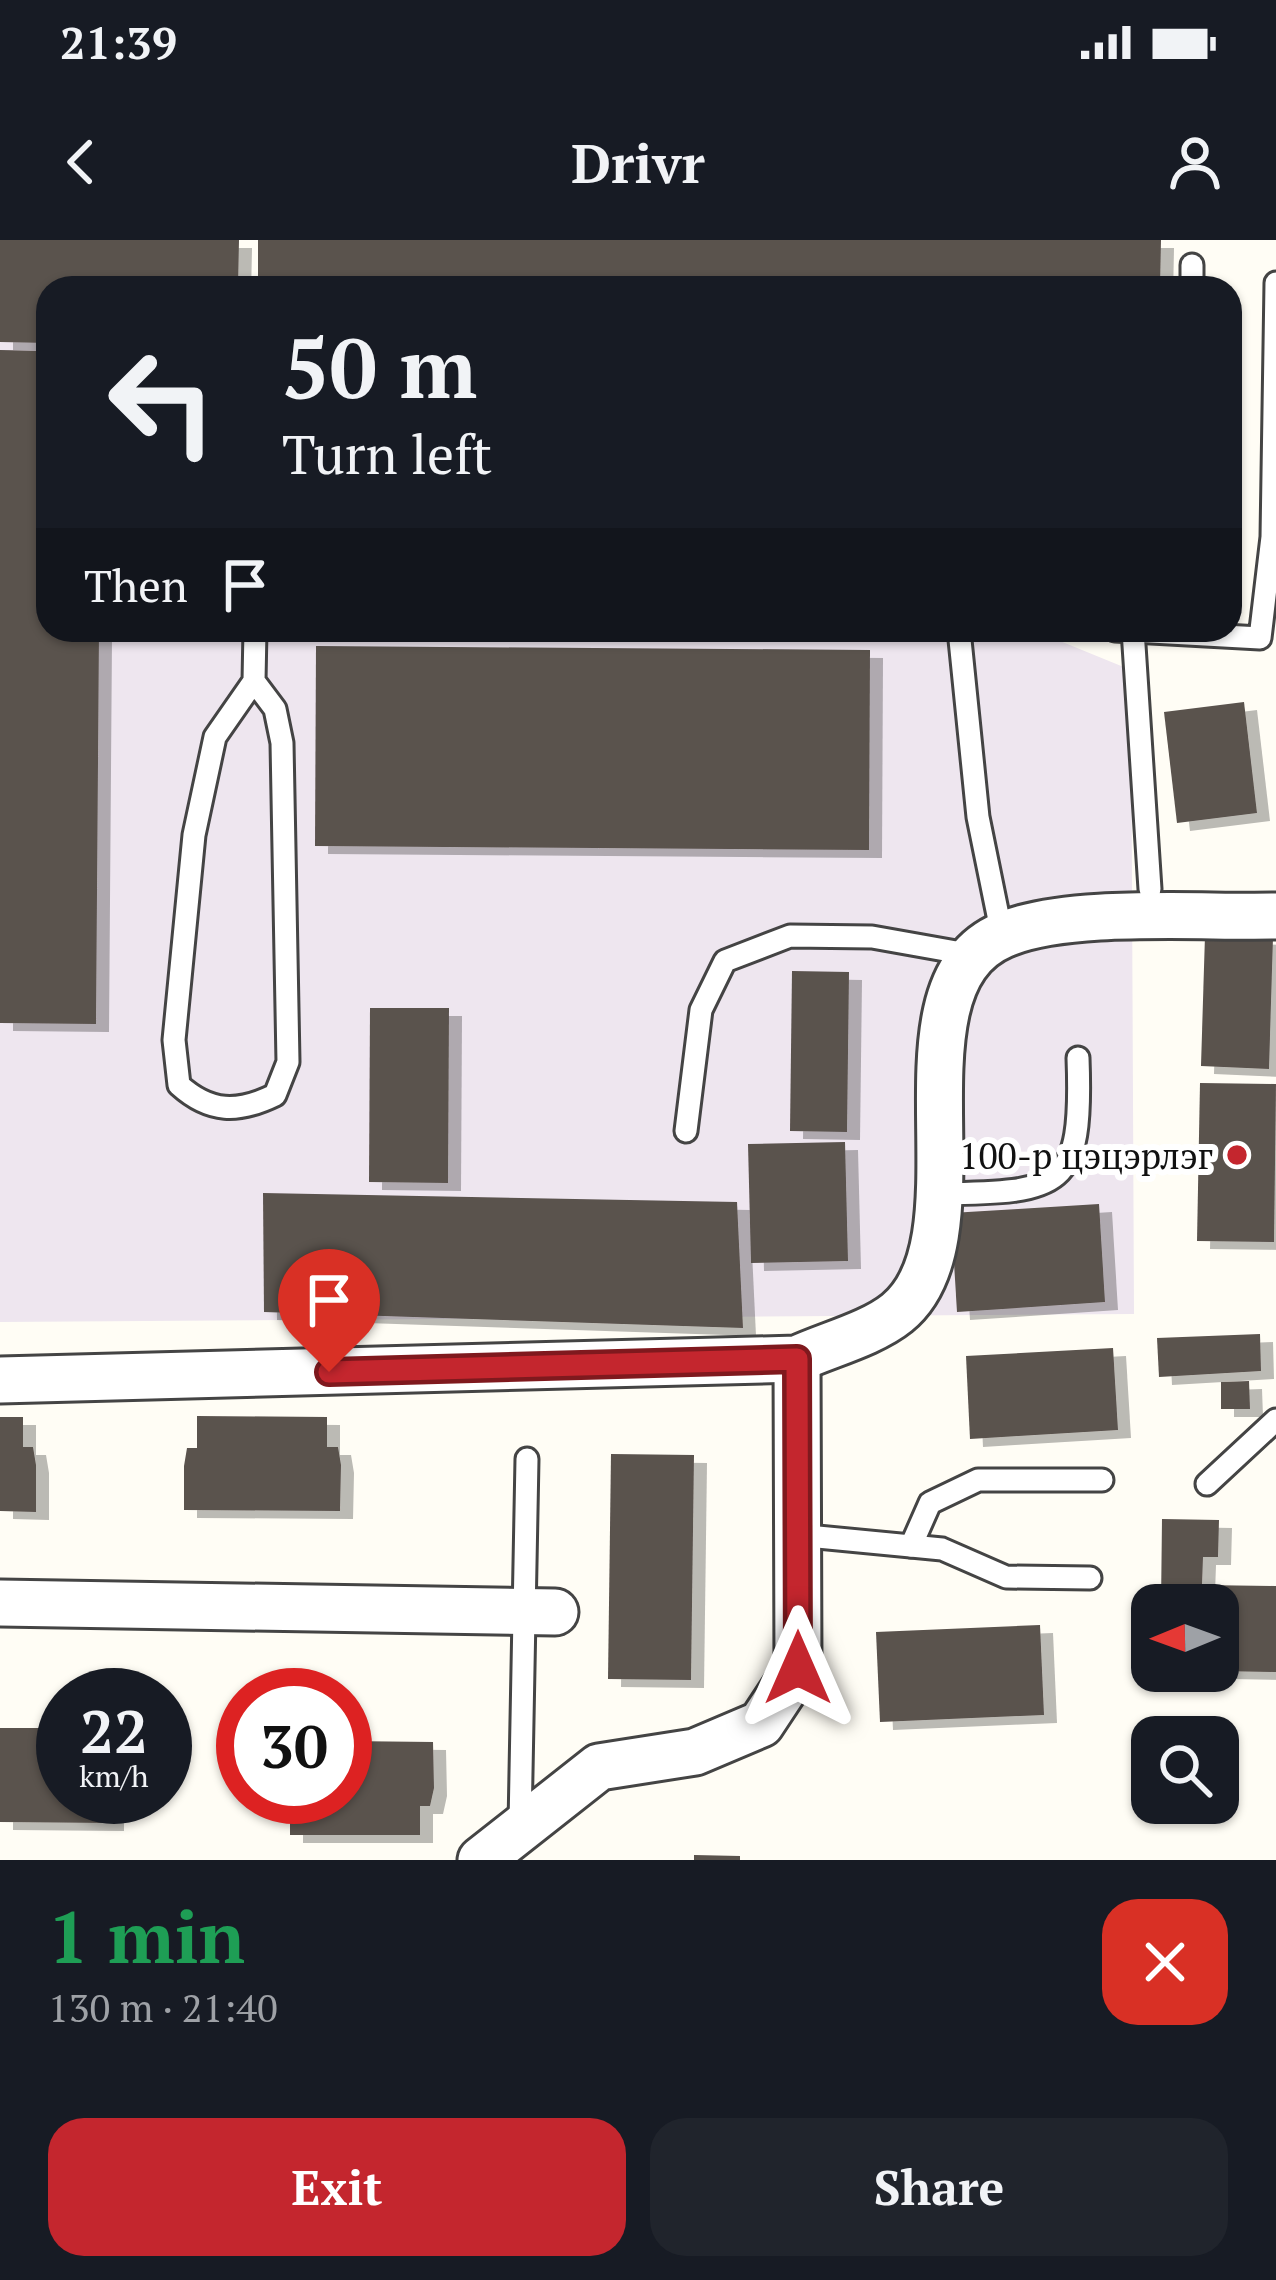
<!DOCTYPE html>
<html lang="en">
<head>
<meta charset="utf-8">
<style>
  body { margin:0; font-family:"PT Serif",serif; background:#20242c; color:#f1f3f6; height:100vh; display:flex; flex-direction:column; font-size:45px; white-space:nowrap }
  * { box-sizing:border-box; margin:0 }
  p { font-size:39px; color:#9ea1a6 }
  .icon { flex:none; width:66px; height:66px; fill:none; stroke:currentColor; stroke-width:2; stroke-linecap:round; stroke-linejoin:round }
  .map { position:relative; height:1620px; overflow:hidden }
  .sheet { display:flex; flex-direction:column; background:#171b24; flex:1 }
  .sheet>* { flex:none }
  .banner { position:absolute; left:36px; top:36px; width:1206px; height:366px; border-radius:36px; box-shadow:0 3px 9px #0004; background:#171b24; color:#f1f3f6; overflow:hidden }
  .needle { width:78px; rotate:269deg }
  .tools { position:absolute; left:1131px; top:1344px; display:grid; gap:24px }
  .tools a { display:grid; place-items:center; width:108px; height:108px; border-radius:24px; background:#171b24; box-shadow:0 3px 9px #0004; font-size:60px }
  .speed { position:absolute; left:36px; top:1428px; display:flex; gap:24px; font-size:60px; font-weight:700; text-align:center }
  .speed>* { display:grid; place-content:center; width:156px; height:156px; border-radius:50%; background:#171b24; box-shadow:0 3px 9px #0004; line-height:1 }
  .speed small { font-size:30px; font-weight:400 }
  .speed .limit { border:18px solid #d22; background:#fff; color:#111 }
  .pin { position:absolute; display:grid; place-items:center; width:102px; height:102px; color:#fff; margin:-123px -51px; border-radius:50% 50% 50% 0; rotate:-45deg; box-shadow:0 0 12px #0007 }
  .pin .icon { rotate:45deg }
  .me { position:absolute; width:132px; margin:-66px; rotate:0deg; stroke-linejoin:round; filter:drop-shadow(0 0 9px #0008) }
  .turn { display:flex; align-items:center; gap:42px; height:252px; padding:0 48px; font-size:54px }
  .turn .icon { width:156px; height:156px; stroke-width:2.5 }
  .turn b { display:block; font-size:84px; line-height:102px }
  .then { display:flex; align-items:center; height:114px; padding:0 48px; background:#0003; gap:24px; font-size:45px }
  .round { display:grid; place-items:center; flex:none; width:126px; height:126px; border-radius:36px; background:#20242c }
  .head { display:flex; align-items:center; justify-content:space-between; height:204px; padding:0 48px }
  h1 { font-size:72px; font-weight:700; line-height:90px; color:#1e9e55 }
  .primary-button { display:flex; gap:24px; margin-top:auto; padding:24px 48px }
  .primary-button a { flex:1; height:138px; border-radius:36px; background:#c4262e; color:#fff; font-size:48px; font-weight:700; line-height:138px; text-align:center }
  .primary-button a+a { background:#20242c; color:#f1f3f6 }
  .status { display:flex; justify-content:space-between; align-items:center; height:84px; padding:0 60px; background:#171b24; direction:ltr }
  .status svg { height:33px; fill:currentColor }
  header { display:flex; justify-content:space-between; align-items:center; height:156px; padding:0 48px; background:#171b24; font-size:54px; font-weight:700 }
  .map>svg:first-child { display:block }
  .industrial { fill:#eee6ef }
  .building { fill:#5a524d; filter:url(#shadow) }
  .lines { fill:none; stroke-linecap:round; stroke-linejoin:round }
  .lane-casing { stroke:#444; stroke-width:27 }
  .street-casing { stroke:#444; stroke-width:51 }
  .lane { stroke:#fff; stroke-width:21 }
  .street { stroke:#fff; stroke-width:45 }
  .route-casing { stroke:#7f191e; stroke-width:30 }
  .route { stroke:#c4262e; stroke-width:21 }
  .poi-dot { fill:#c4262e; stroke:#fff; stroke-width:4.5 }
  .labels { text-anchor:middle; dominant-baseline:central; stroke-width:12; stroke-linejoin:round; paint-order:stroke }
  .poi-label { font-size:36px; fill:#111; stroke:#fff; text-anchor:end }
</style>
</head>
<body>
<div class="status"><b>21:39</b><svg viewBox="0 0 49 12"><path d="M0 12V9h3v3zM5 12V6h3v6zM10 12V3h3v9zM15 12V0h3v12zM26 1h20v11H26zM47 4h2v5h-2z"/></svg></div>
<header><svg class="icon" aria-label="back" viewBox="0 0 24 24"><path d="M15 5l-7 7 7 7"/></svg>Drivr<svg class="icon" aria-label="person" viewBox="0 0 24 24"><circle cx="12" cy="8" r="4"/><path d="M4 21q1-7 8-7t8 7"/></svg></header>
<div class="map">
<svg width="1276" height="1620" viewBox="0 0 1276 1620">
  <defs>
    <filter id="shadow"><feDropShadow dx="13" dy="8" stdDeviation="0" flood-color="#0004"/></filter>
  </defs>
  <rect width="100%" height="100%" fill="#fffdf5"/>
  <!-- industrial -->
  <path class="industrial" d="M 0,0 L 48,48 L 48,390 L 1033,390 L 1131,430 L 1134,1074 L 0,1082 Z"/>
  <!-- building -->
  <g class="building">
    <path d="M 0,0 L 239,0 L 238,48 L 48,48 L 48,103 L 0,102 Z"/>
    <path d="M 258,0 L 1161,0 L 1160,48 L 258,48 Z"/>
    <path d="M 0,110 L 48,111 L 48,390 L 99,390 L 96,784 L 0,783 Z"/>
    <path d="M 316,406 L 870,410 L 869,610 L 315,606 Z"/>
    <path d="M 1244,462 L 1257,573 L 1177,583 L 1164,472 Z"/>
    <path d="M 1205,695 L 1273,697 L 1269,829 L 1201,826 Z"/>
    <path d="M 792,731 L 849,732 L 847,892 L 790,891 Z"/>
    <path d="M 370,768 L 449,768 L 448,943 L 369,942 Z"/>
    <path d="M 1200,843 L 1276,844 L 1274,1002 L 1197,1001 Z"/>
    <path d="M 845,902 L 848,1021 L 751,1023 L 748,904 Z"/>
    <path d="M 263,953 L 737,962 L 743,1088 L 264,1072 Z"/>
    <path d="M 1099,964 L 1105,1062 L 957,1072 L 951,973 Z"/>
    <path d="M 1260,1094 L 1261,1131 L 1159,1137 L 1157,1098 Z"/>
    <path d="M 1113,1108 L 1118,1190 L 970,1199 L 966,1116 Z"/>
    <path d="M 1249,1141 L 1250,1169 L 1221,1169 L 1221,1142 Z"/>
    <path d="M 197,1176 L 327,1177 L 327,1207 L 338,1207 L 341,1225 L 340,1271 L 184,1270 L 184,1226 L 187,1208 L 197,1208 Z"/>
    <path d="M 0,1177 L 23,1177 L 23,1207 L 33,1207 L 36,1225 L 36,1272 L 0,1271 Z"/>
    <path d="M 611,1214 L 694,1215 L 691,1440 L 608,1439 Z"/>
    <path d="M 1162,1279 L 1219,1280 L 1218,1317 L 1203,1317 L 1202,1345 L 1276,1346 L 1276,1432 L 1218,1431 L 1218,1365 L 1161,1365 Z"/>
    <path d="M 1040,1385 L 1044,1475 L 880,1482 L 876,1392 Z"/>
    <path d="M 0,1488 L 63,1488 L 63,1557 L 111,1557 L 111,1583 L 0,1582 Z"/>
    <path d="M 345,1501 L 433,1502 L 434,1548 L 430,1566 L 420,1566 L 420,1595 L 290,1595 L 290,1563 L 280,1563 L 280,1557 L 345,1557 Z"/>
    <path d="M 694,1615 L 740,1616 L 740,1620 L 694,1620 Z"/>
  </g>
  <g class="lines">
    <!-- lane casing -->
    <g class="lane-casing">
      <g id="lane">
        <path d="M 1192,48 L 1192,25"/>
        <path d="M 959,390 L 978,577 L 1002,695"/>
        <path d="M 1115,390 L 1260,398 L 1272,297 L 1276,43"/>
        <path d="M 1133,390 L 1150,649"/>
        <path d="M 254,441 L 275,469 L 282,503 L 288,822 L 275,855 C 238,873 210,873 179,845 L 174,800 L 194,595 L 215,497 L 254,441 L 255,390"/>
        <path d="M 686,891 L 701,770 L 725,721 L 790,696 L 872,697 L 973,715"/>
        <path d="M 939,954 C 1062,952 1083,950 1078,818"/>
        <path d="M 1207,1244 L 1276,1180"/>
        <path d="M 797,1295 L 942,1309 L 1006,1337 L 1090,1338"/>
        <path d="M 911,1306 L 930,1263 L 978,1240 L 1102,1240"/>
        <path d="M 520,1585 L 527,1219"/>
      </g>
    </g>
    <!-- street casing -->
    <g class="street-casing">
      <g id="street">
        <path d="M 0,1140 L 797,1119 C 827,1105 871,1094 897,1073 C 992,996 880,747 1003,695 C 1068,667 1202,678 1276,676"/>
        <path d="M 0,1363 L 555,1372"/>
        <path d="M 481,1620 L 599,1527 L 695,1512 L 761,1484 L 798,1428 L 797,1119"/>
      </g>
    </g>
    <!-- lane -->
    <use href="#lane" class="lane"/>
    <!-- street -->
    <use href="#street" class="street"/>
  </g>
  <g class="lines">
    <!-- route casing -->
    <g class="route-casing">
      <path id="route" d="M 329,1132 L 797,1119 L 798,1428"/>
    </g>
    <!-- route -->
    <use href="#route" class="route"/>
  </g>
  <!-- markers -->
  <circle class="poi-dot" cx="1237" cy="915" r="12"/>
  <g class="labels">
    <!-- poi labels -->
    <g class="poi-label">
      <text x="1213" y="915">100-р цэцэрлэг</text>
    </g>
  </g>
</svg>
<div class="tools">
<a><svg class="needle" viewBox="-14 -14 28 28"><path d="M0-13l5 13h-10z" fill="#e53935"/><path d="M0 13l5-13h-10z" fill="#9ea1a6"/></svg></a>
<a><svg class="icon" aria-label="search" viewBox="0 0 24 24"><circle cx="10" cy="10" r="6"/><path d="M15 15l6 6"/></svg></a>
</div>
<div class="speed"><div>22<small>km/h</small></div><div class="limit">30</div></div>
<div class="pin" style="left:329px;top:1132px;background:#d93025"><svg class="icon" aria-label="arrive" viewBox="0 0 24 24"><path d="M6 21V4h12l-3 4 3 4H6"/></svg></div>
<svg class="me" style="left:798px;top:1428px" viewBox="-20 -20 40 40"><path d="M0-17L14 15 0 8-14 15z" fill="#c4262e" stroke="#fff" stroke-width="4"/></svg>
<div class="banner">
<div class="turn"><svg class="icon" aria-label="left" viewBox="0 0 24 24"><path d="M17 20v-9H6M10 6l-5 5 5 5"/></svg><div><b>50 m</b>Turn left</div></div>
<div class="then">Then<svg class="icon" aria-label="arrive" viewBox="0 0 24 24"><path d="M6 21V4h12l-3 4 3 4H6"/></svg></div>
</div>
</div>
<section class="sheet">
<div class="head"><div><h1>1 min</h1><p>130 m · 21:40</p></div><a class="round" style="background:#d93025;color:#fff"><svg class="icon" aria-label="close" viewBox="0 0 24 24"><path d="M6 6l12 12M18 6L6 18"/></svg></a></div>
<div class="primary-button"><a>Exit</a><a>Share</a></div>
</section>
</body>
</html>
